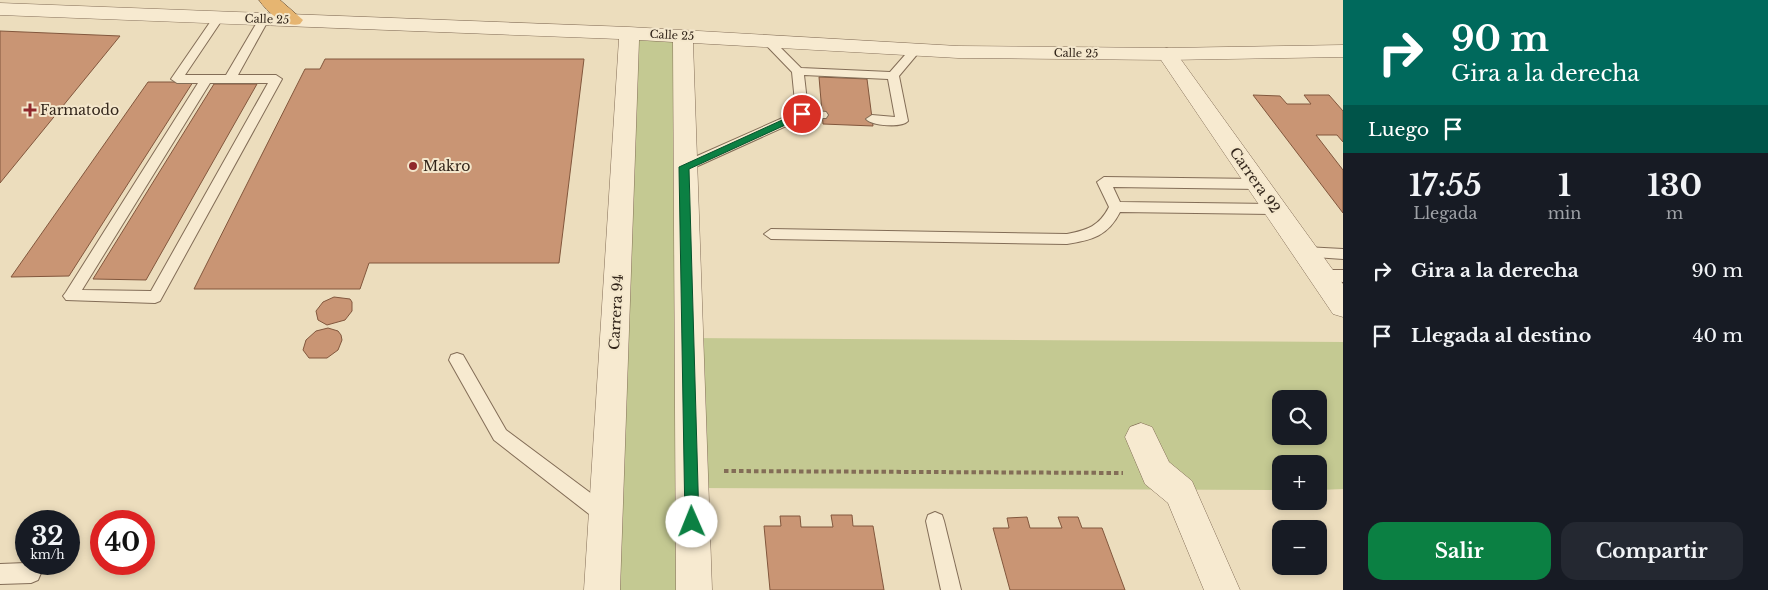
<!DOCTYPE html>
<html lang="es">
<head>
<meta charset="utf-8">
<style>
  body { margin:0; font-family:"Libre Baskerville",serif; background:#242831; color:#f1f3f6; height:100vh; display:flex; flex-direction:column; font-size:19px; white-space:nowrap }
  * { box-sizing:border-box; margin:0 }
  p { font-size:16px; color:#9ea1a6 }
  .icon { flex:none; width:28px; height:28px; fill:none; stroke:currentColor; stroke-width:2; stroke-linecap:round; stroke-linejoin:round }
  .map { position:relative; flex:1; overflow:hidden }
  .side { display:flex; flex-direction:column; background:#171b24; width:425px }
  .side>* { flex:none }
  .hud { background:#00695c; color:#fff; overflow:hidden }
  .controls { position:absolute; left:1272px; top:390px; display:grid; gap:10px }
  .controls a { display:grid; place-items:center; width:55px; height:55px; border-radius:10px; background:#171b24; box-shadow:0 2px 8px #0003; font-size:25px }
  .speed { position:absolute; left:15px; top:510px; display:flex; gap:10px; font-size:25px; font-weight:700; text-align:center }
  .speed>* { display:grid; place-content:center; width:65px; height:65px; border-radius:50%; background:#171b24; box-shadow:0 2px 8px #0003; line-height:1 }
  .speed small { font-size:12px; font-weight:400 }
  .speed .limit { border:8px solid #d22; background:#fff; color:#111 }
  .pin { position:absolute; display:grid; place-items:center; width:42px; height:42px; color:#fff; margin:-21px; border:2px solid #fff; border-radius:50%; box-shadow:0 1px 5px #0007 }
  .me { position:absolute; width:55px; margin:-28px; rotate:359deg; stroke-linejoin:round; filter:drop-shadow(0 0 4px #0008) }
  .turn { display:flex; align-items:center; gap:18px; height:105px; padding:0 25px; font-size:22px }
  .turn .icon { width:65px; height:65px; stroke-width:2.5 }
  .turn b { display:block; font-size:35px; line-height:42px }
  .then { display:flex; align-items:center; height:48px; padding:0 25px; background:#0003; gap:10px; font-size:19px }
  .eta { display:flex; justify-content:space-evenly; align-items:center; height:85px; text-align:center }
  .eta b { font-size:30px; font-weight:700; line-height:35px }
  .action { display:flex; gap:10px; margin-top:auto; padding:10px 25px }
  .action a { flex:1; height:58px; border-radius:15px; background:#0b8043; color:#fff; font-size:20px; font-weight:700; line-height:58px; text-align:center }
  .action a+a { background:#242831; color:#f1f3f6 }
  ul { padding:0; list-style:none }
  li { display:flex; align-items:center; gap:15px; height:65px; padding:0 25px }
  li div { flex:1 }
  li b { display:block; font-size:19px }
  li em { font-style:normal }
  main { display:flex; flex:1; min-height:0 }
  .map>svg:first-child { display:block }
  .green { fill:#c4c992; fill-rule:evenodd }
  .building { fill:#c99574; stroke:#82573d }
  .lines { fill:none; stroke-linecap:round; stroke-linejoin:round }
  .service-casing { stroke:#836d57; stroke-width:2 }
  .minor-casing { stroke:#836d57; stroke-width:1 }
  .tertiary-casing { stroke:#836d57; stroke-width:1 }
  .trunk-casing { stroke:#513c2c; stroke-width:1 }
  .path { stroke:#836d57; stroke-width:4; stroke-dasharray:4.5 3; stroke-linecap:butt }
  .service { fill:#f7ead0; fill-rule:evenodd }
  .minor { fill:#f7ead0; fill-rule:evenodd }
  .tertiary { fill:#f7ead0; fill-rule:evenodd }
  .trunk { fill:#e6b571; fill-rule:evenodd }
  .route { fill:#0b8043; stroke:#07532c }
  .poi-dot { fill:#90292c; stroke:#f4e7cc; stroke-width:2 }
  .labels { text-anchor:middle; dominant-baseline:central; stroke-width:4; stroke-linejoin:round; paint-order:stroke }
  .far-street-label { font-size:11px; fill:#33261b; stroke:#f4e7cc }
  .poi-label { font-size:14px; fill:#33261b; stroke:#f4e7cc; text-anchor:start }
  .street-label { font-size:14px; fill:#33261b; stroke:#f4e7cc }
</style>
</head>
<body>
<main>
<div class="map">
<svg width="1343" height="590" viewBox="0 0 1343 590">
  <rect width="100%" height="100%" fill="#ecddbd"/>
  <!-- green -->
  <path class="green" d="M 629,33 L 683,36 L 688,338 L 1343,342 L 1343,489 L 1319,490 L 1319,464 L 1281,464 L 1281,490 L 692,488 L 694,590 L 602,590 ZM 1281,399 L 1319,399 L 1319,436 L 1281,436 Z"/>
  <!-- building -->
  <g class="building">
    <path d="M 0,31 L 120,36 L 0,183 Z"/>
    <path d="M 325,59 L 584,59 L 559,263 L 369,263 L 360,289 L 194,289 L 305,69 L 320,69 Z"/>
    <path d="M 819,77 L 867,79 L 873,126 L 823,124 Z"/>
    <path d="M 148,82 L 193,82 L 69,276 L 11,277 Z"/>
    <path d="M 214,84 L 257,84 L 146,280 L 93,279 Z"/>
    <path d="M 1253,95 L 1280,96 L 1287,104 L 1311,104 L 1304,95 L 1329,95 L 1343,111 L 1343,142 L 1337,135 L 1316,135 L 1343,170 L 1343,213 Z"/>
    <path d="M 334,297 L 350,299 L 352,302 L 352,311 L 345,320 L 327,325 L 318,320 L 316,311 L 323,302 Z"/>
    <path d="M 328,328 L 338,331 L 341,335 L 342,340 L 338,350 L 327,358 L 309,358 L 303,350 L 306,340 L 316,331 Z"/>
    <path d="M 831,515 L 852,515 L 853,526 L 873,526 L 884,590 L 770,590 L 764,526 L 781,526 L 780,516 L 800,516 L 801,527 L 833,527 Z"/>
    <path d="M 1027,517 L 1030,528 L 1062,528 L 1058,517 L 1078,517 L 1082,528 L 1102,528 L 1125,590 L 1010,590 L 993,528 L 1009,528 L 1007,518 Z"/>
  </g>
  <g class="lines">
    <!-- service casing -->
    <g class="service-casing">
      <g id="service">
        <path d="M 219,14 L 224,17 L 185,75 L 226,75 L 259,19 L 264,16 L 269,19 L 238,75 L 276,75 L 282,79 L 160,301 L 155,303 L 66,300 L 63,296 L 66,292 L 198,83 L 177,83 L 171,79 L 215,15 ZM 210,83 L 268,83 L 151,291 L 82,290 Z"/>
        <path d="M 768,38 L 772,39 L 801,68 L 890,72 L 912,47 L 920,47 L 920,51 L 899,76 L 908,121 C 902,128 872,126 866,119 L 872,115 L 895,117 L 888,79 L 804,75 L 808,110 L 826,112 L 828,115 L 826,118 L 804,118 L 689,170 L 679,170 L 678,167 L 679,164 L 796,112 L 792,72 L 764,43 L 764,39 Z"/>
        <path d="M 1104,177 L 1258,179 L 1265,184 L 1258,189 L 1113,187 L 1120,202 L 1275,204 L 1282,209 L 1275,214 L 1120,212 C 1108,236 1092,240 1067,244 L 771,239 L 764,234 L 771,229 L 1067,234 C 1088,230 1099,226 1109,207 L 1097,182 Z"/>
        <path d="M 1305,247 L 1343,249 L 1343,259 L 1300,256 L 1298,252 L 1300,248 Z"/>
        <path d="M 1322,270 L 1343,270 L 1343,282 L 1317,280 L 1315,276 L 1317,272 Z"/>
        <path d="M 457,353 L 463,355 L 506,430 L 612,509 L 614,515 L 612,521 L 605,524 L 598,521 L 494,440 L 449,360 L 451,355 Z"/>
        <path d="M 935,512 L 942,515 L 944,521 L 961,590 L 941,590 L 926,521 L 928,515 Z"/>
        <path d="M 26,563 L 38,566 L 41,573 L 38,580 L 31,583 L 0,584 L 0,564 Z"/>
      </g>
    </g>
    <!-- minor casing -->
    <g class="minor-casing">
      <g id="minor">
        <path d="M 1167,48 L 1174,50 L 1343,284 L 1343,317 L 1333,314 L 1157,54 L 1160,50 Z"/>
        <path d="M 1141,423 L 1152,427 L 1169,462 L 1192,481 L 1240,590 L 1204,590 L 1168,503 L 1145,484 L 1125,437 L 1130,427 Z"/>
      </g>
    </g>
    <!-- tertiary casing -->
    <g class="tertiary-casing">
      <path id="tertiary" d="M 0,3 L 629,27 L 958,46 L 1167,48 L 1343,45 L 1343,57 L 1167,60 L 958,58 L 693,43 L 712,590 L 676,590 L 673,42 L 639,40 L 620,590 L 584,590 L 619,39 L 0,15 Z"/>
    </g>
    <!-- trunk casing -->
    <g class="trunk-casing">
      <path id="trunk" d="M 259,0 L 280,0 L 303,20 L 300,24 C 285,28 267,12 259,0 Z"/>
    </g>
    <!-- path -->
    <path class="path" d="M 724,471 L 1123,473"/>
    <!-- service -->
    <use href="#service" class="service"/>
    <!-- minor -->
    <use href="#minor" class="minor"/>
    <!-- tertiary -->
    <use href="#tertiary" class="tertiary"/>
    <!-- trunk -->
    <use href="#trunk" class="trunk"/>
  </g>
  <!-- route -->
  <path class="route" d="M 802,111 L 806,114 L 805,116 L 689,169 L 699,522 L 697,527 L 692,529 L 687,527 L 685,522 L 679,167 Z"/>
  <!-- markers -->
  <g class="poi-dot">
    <path d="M27.5 102.5h5v5h5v5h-5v5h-5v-5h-5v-5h5z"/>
    <circle cx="413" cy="166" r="5"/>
  </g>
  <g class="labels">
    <!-- far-street labels -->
    <g class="far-street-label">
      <text transform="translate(267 19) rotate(2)">Calle 25</text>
      <text transform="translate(672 35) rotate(3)">Calle 25</text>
      <text transform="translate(1076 53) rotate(1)">Calle 25</text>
    </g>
    <!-- poi labels -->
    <g class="poi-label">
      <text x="40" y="110">Farmatodo</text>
      <text x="423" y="166">Makro</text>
    </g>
    <!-- street labels -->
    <g class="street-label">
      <text transform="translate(1255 180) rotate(55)">Carrera 92</text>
      <text transform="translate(616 312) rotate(-87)">Carrera 94</text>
    </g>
  </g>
</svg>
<div class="controls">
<a><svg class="icon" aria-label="search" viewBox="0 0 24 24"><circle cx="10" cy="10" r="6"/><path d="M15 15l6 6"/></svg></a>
<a>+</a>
<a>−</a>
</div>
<div class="speed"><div>32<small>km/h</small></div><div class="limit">40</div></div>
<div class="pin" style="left:802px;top:114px;background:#d93025"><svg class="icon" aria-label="arrive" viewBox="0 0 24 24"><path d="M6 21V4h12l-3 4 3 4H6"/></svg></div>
<svg class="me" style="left:692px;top:522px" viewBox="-20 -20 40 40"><circle r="19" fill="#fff"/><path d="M0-13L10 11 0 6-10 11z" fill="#0b8043"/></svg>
</div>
<section class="side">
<div class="hud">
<div class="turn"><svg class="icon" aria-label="right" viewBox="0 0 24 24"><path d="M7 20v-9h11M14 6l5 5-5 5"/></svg><div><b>90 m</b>Gira a la derecha</div></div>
<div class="then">Luego<svg class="icon" aria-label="arrive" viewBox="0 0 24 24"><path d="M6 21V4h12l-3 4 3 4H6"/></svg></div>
</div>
<div class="eta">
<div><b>17:55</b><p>Llegada</p></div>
<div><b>1</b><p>min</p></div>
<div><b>130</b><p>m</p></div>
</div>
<ul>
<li><svg class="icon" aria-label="right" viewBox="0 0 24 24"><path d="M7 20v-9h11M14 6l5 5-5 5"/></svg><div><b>Gira a la derecha</b></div><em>90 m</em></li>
<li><svg class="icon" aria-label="arrive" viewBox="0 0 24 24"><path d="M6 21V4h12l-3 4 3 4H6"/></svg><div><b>Llegada al destino</b></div><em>40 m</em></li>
</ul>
<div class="action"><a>Salir</a><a>Compartir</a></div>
</section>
</main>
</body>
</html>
